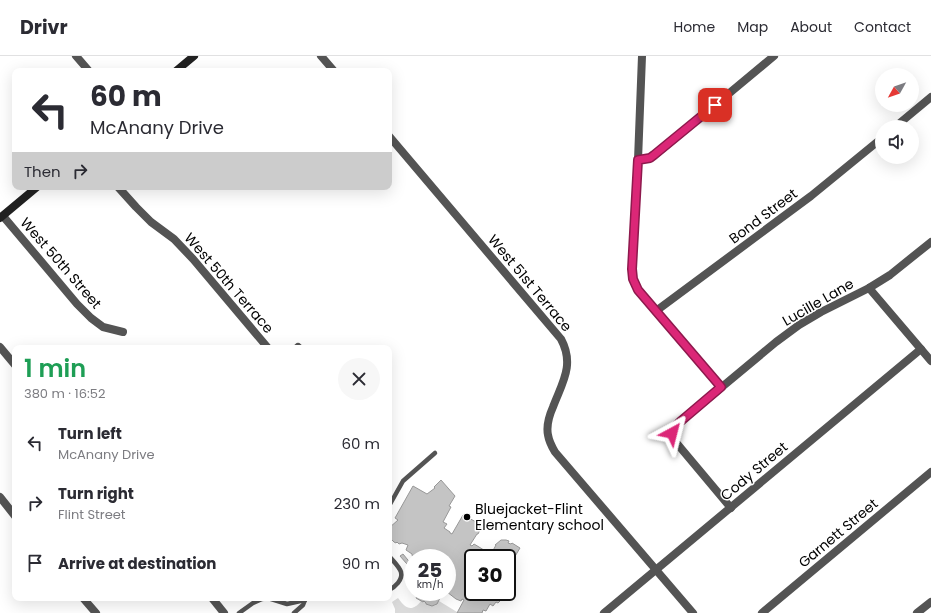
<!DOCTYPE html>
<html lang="en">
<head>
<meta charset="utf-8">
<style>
  body { margin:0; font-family:Poppins,sans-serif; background:#f7f7f7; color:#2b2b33; height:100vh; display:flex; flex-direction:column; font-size:15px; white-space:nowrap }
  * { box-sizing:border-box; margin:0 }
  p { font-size:13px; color:#7c7c81 }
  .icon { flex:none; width:22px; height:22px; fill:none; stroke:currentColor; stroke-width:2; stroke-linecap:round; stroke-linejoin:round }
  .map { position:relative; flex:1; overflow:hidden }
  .panel { position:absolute; left:12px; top:289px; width:380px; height:256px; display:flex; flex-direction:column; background:#fff; border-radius:8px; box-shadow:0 4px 16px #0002 }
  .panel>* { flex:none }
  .hud { position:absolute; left:12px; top:12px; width:380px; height:122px; border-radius:8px; box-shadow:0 4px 16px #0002; background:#fff; color:#2b2b33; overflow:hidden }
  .needle { width:26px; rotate:230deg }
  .tools { position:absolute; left:875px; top:12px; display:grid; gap:8px }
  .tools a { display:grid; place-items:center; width:44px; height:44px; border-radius:50%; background:#fff; box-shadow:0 4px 16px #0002; font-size:20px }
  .speed { position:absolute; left:404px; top:493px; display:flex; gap:8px; font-size:20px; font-weight:700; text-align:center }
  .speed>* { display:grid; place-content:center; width:52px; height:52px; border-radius:50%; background:#fff; box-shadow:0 4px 16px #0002; line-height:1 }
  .speed small { font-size:10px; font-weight:400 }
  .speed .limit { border:2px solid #111; border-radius:6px; background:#fff; color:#111 }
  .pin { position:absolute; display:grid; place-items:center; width:34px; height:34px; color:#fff; margin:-17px; border-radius:8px; box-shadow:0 2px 6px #0006 }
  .me { position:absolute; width:44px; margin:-22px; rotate:38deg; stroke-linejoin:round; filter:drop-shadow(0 0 3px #0008) }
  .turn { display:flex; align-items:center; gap:14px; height:84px; padding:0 12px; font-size:18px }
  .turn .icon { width:52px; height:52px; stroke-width:2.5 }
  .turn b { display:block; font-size:28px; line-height:34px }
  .then { display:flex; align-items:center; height:38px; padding:0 12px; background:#0003; gap:8px; font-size:15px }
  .round { display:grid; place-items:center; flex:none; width:42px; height:42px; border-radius:21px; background:#f7f7f7 }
  .head { display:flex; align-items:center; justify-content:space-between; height:68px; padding:0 12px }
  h1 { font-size:24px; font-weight:600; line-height:30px; color:#1e9e55 }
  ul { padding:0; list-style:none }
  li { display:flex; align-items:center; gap:12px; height:60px; padding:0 12px }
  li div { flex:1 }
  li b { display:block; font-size:15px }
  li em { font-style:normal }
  header { display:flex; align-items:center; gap:24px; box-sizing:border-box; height:56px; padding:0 20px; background:#fff; border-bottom:1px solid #e1e1e2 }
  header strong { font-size:19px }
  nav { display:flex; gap:22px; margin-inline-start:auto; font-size:14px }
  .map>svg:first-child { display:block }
  .green { fill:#dbdbdb }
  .building { fill:#c4c4c4; stroke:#989898 }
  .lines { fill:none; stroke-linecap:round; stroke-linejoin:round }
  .service { stroke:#545454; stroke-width:4.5 }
  .minor { stroke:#545454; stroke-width:8 }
  .tertiary { stroke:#545454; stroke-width:8 }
  .secondary { stroke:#212121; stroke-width:8 }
  .route-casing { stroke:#8e194d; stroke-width:10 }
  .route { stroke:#db2777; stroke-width:7 }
  .poi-dot { fill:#000; stroke:#fff; stroke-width:1.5 }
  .labels { text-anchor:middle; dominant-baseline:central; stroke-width:3; stroke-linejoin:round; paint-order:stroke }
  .street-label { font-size:14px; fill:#000; stroke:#fff }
  .poi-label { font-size:14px; fill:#000; stroke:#fff; text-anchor:start }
</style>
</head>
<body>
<header>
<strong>Drivr</strong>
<nav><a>Home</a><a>Map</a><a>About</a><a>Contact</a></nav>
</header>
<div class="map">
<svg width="931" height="557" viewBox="0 0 931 557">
  <rect width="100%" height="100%" fill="#fff"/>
  <!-- green -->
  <path class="green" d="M 398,542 C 405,552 412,557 421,545 L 423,546 L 424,545 L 426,547 L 426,548 L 432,550 L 436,549 L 439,545 L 457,556 L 457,557 L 395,557 L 395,553 L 392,546 Z"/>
  <!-- building -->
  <g class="building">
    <path d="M 441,424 L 455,440 L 449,450 L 451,451 L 443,466 L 447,468 L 444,472 L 450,476 L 450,477 L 452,478 L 463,459 L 478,467 L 480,472 L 479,476 L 478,478 L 477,478 L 470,489 L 472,490 L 474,488 L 479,491 L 487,496 L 489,498 L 488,499 L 490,500 L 496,489 L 495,489 L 501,484 L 506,484 L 509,485 L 508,487 L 511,488 L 512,487 L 520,492 L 508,512 L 510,513 L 507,518 L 507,502 L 473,502 L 473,536 L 506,536 L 503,542 L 498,547 L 496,546 L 493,550 L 490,548 L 486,555 L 483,554 L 482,557 L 457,557 L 464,544 L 462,543 L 461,545 L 456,543 L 447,536 L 447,502 L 413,502 L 413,504 L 412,498 L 406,494 L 408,489 L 402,487 L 399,488 L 397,486 L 396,487 L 394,486 L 389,481 L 389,472 L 398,464 L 395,462 L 413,430 L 427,438 L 435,432 L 434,431 Z"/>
    <path d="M 403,498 L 412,509 L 413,508 L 413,515 L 400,500 Z"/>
    <path d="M 419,536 L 443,536 L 437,548 L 432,550 L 426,548 L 426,547 L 424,545 L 423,546 L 416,542 Z"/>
  </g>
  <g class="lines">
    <!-- service -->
    <g class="service">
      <path d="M 389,450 L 403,425 L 435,397"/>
      <path d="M 389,500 C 393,505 399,510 401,516 C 403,524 395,531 389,534"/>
      <path d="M 239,557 L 253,547 L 262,543 L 268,542 L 287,548 L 305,544"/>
      <path d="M 294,557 L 303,549 L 305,544 L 307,542"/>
    </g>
    <!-- minor -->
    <g class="minor">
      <path d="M 76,0 L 89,15"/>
      <path d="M 321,0 L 334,15"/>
      <path d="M 642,0 L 638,104 L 632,213 L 633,223 L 638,234 L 721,331"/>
      <path d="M 895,71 L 931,41"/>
      <path d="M 389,80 L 561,283 C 575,309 562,327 553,351 C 549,360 546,369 548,379 C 549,385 552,391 555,396 L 693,557"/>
      <path d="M 638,104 L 650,102 L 655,99 L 774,0"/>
      <path d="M 118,131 L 136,151 L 151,166 L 174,183 L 193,203 L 268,292"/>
      <path d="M 3,160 L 77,248 L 91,262 L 103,271 L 123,276"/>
      <path d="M 869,232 L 931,305"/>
      <path d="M 656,255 L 811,140 L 882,82"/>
      <path d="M 0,291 L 15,309"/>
      <path d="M 297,292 L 298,291"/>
      <path d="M 0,441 L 15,460"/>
      <path d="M 731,452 L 674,384 C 671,374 675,371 681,365 L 776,286 L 799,269 L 821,256 L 869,232 L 890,219 L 931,186"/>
      <path d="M 83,542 L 96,557"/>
      <path d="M 212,542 L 224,557"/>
      <path d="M 604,557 L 921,293"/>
      <path d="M 762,557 L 931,416"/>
    </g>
    <!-- tertiary -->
    <path class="tertiary" d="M 917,557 L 931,546"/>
    <!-- secondary -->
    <g class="secondary">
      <path d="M 176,15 L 194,0"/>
      <path d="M 0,162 L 37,131"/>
    </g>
  </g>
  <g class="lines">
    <!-- route casing -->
    <g class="route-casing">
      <path id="route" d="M 672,377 L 674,372 L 681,365 L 721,331 L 638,234 L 633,223 L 632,213 L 638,104 L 650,102 L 654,99 L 715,49"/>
    </g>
    <!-- route -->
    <use href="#route" class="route"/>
  </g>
  <!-- markers -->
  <circle class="poi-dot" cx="467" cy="461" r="4"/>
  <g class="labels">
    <!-- street labels -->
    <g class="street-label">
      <text transform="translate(763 160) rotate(-37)">Bond Street</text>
      <text transform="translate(61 207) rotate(49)">West 50th Street</text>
      <text transform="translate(229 227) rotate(49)">West 50th Terrace</text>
      <text transform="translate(530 227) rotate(50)">West 51st Terrace</text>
      <text transform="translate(818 246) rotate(-30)">Lucille Lane</text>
      <text transform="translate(754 415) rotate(-40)">Cody Street</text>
      <text transform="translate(838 477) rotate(-40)">Garnett Street</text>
    </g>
    <!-- poi labels -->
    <g class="poi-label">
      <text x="475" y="453">Bluejacket-Flint<tspan x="475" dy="16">Elementary school</tspan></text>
    </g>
  </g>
</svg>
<div class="tools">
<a><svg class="needle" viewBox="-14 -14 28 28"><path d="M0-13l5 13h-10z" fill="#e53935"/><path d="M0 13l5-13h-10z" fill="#7c7c81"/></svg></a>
<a><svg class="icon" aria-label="sound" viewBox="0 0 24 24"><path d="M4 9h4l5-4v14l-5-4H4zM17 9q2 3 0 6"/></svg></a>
</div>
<div class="speed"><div>25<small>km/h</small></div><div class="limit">30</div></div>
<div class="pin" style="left:715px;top:49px;background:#d93025"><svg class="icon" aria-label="arrive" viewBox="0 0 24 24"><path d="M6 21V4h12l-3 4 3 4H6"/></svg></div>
<svg class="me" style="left:672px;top:377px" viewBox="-20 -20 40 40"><path d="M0-17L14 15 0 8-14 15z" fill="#db2777" stroke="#fff" stroke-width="4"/></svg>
<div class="hud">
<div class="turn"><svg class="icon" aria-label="left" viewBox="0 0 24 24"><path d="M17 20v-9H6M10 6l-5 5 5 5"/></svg><div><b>60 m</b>McAnany Drive</div></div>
<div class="then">Then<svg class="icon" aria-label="right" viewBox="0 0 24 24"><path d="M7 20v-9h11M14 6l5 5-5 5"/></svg></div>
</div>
<section class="panel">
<div class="head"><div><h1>1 min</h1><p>380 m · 16:52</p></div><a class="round"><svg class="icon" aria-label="close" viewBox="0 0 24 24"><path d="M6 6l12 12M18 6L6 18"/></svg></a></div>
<ul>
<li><svg class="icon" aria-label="left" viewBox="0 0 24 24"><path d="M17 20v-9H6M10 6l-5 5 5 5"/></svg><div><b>Turn left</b><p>McAnany Drive</p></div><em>60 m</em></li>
<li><svg class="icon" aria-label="right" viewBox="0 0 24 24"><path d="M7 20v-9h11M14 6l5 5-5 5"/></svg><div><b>Turn right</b><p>Flint Street</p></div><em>230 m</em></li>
<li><svg class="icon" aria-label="arrive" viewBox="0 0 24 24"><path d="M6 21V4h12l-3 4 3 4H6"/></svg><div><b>Arrive at destination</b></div><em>90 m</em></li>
</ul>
</section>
</div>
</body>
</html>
